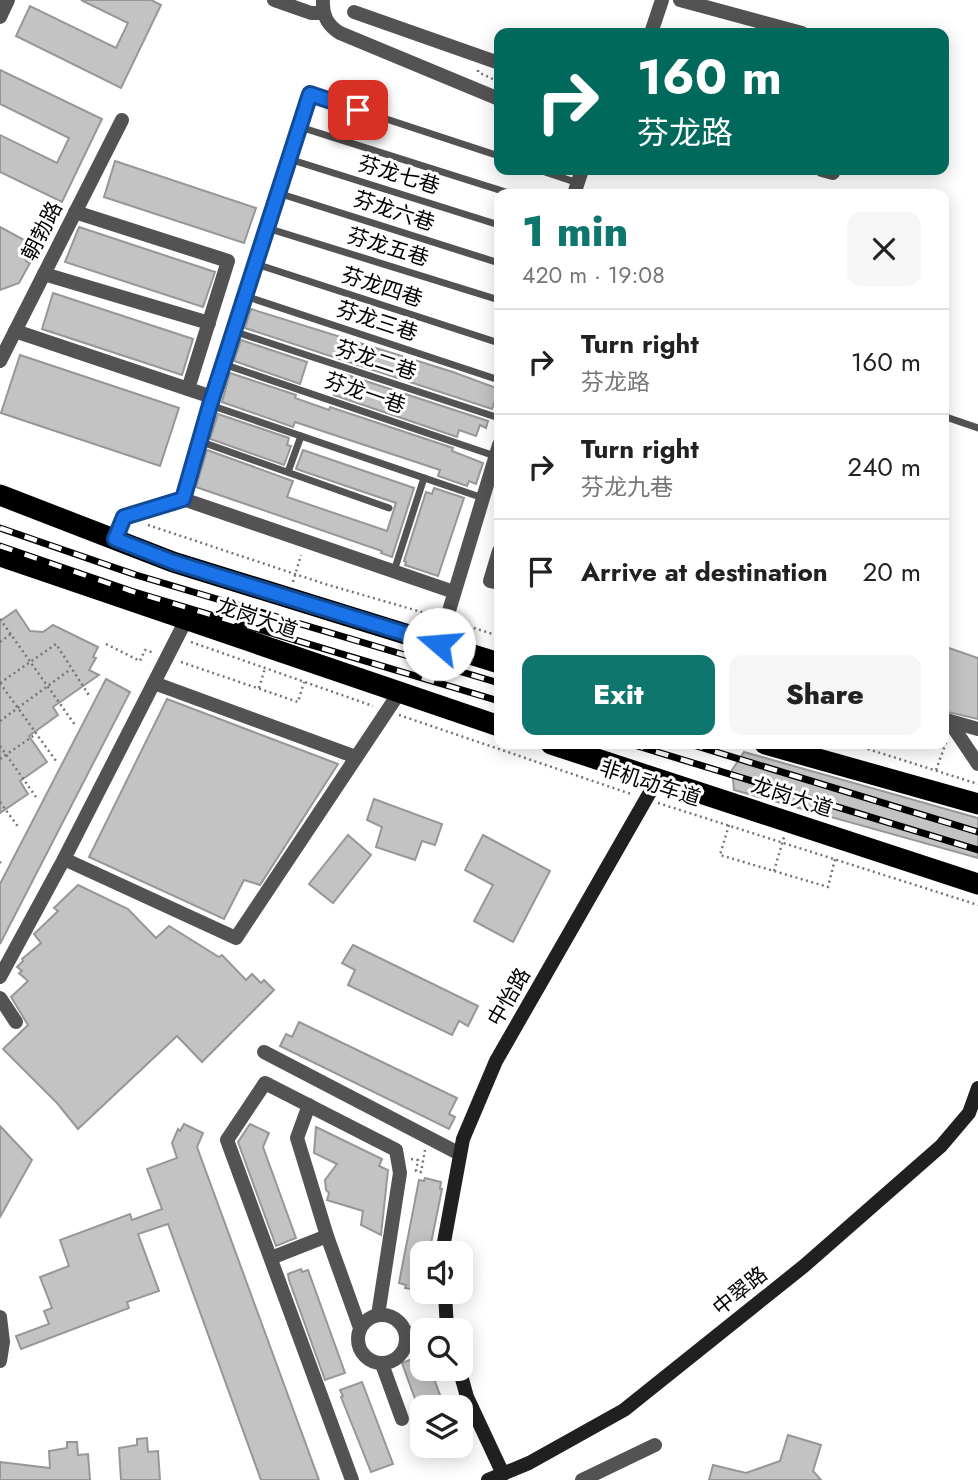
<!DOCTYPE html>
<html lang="en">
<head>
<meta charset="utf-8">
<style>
  body { margin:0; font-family:Jost,"Noto Sans SC",sans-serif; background:#f6f6f6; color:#222; height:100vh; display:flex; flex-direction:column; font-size:26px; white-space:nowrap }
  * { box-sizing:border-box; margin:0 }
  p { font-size:23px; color:#767676 }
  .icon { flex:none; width:38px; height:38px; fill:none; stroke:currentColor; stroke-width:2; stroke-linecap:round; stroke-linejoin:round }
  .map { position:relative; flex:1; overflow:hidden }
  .side { position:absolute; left:494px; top:189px; width:455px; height:560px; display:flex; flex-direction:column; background:#fff; border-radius:14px; box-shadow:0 4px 18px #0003 }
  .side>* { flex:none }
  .hud { position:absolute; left:494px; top:28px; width:455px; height:147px; border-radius:14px; box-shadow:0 4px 18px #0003; background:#00695c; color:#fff; overflow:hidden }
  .fabs { position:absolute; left:410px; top:1241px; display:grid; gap:14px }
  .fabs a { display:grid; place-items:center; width:63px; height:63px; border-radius:14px; background:#fff; box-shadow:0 4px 18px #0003; font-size:35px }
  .pin { position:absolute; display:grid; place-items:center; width:60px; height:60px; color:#fff; margin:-30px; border-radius:14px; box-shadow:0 4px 10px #0006 }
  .me { position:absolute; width:77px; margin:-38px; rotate:288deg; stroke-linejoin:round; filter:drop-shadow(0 0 5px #0008) }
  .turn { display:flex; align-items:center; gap:24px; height:147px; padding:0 28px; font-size:32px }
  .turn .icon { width:91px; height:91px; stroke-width:2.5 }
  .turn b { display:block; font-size:49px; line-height:60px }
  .round { display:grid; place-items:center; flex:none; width:74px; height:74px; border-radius:14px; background:#f6f6f6 }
  .summary { display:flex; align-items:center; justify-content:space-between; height:119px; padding:0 28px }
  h1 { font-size:42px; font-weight:800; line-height:52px; color:#0f766e }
  .action { display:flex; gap:14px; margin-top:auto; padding:14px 28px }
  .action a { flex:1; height:80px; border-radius:14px; background:#0f766e; color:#fff; font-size:28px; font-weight:800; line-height:80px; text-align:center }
  .action a+a { background:#f6f6f6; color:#222 }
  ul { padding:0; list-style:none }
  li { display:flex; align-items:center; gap:21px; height:105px; padding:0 28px; border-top:2px solid #e0e0e0 }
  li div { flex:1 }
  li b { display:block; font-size:26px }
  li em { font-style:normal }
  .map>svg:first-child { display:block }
  .building { fill:#c3c3c3; stroke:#979797; stroke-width:2 }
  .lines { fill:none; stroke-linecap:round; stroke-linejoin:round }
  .path { stroke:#757575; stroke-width:2.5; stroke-dasharray:2 3.5; stroke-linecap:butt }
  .lane { stroke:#535353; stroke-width:7 }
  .street { stroke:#535353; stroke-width:14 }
  .secondary { stroke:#202020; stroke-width:14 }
  .highway { stroke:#000; stroke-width:21 }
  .rail-casing { stroke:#000; stroke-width:7 }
  .rail { stroke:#fff; stroke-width:4.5; stroke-dasharray:13; stroke-linecap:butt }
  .route-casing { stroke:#114b97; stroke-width:18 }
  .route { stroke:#1a73e8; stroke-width:12 }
  .labels { text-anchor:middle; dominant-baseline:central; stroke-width:6; stroke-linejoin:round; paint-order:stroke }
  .street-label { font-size:21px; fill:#000; stroke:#fff }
</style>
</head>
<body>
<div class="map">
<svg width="978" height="1480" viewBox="0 0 978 1480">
  <rect width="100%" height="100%" fill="#fff"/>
  <!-- building -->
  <g class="building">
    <path d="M 81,0 L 151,0 L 161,5 L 121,88 L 16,36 L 30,6 L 116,48 L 128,23 Z"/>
    <path d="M 0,70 L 102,119 L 62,202 L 0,172 L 0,135 L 57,163 L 69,138 L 0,104 Z"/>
    <path d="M 115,161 L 256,208 L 244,243 L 104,197 Z"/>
    <path d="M 0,227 L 26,241 L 22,249 L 26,261 L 30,263 L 19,283 L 0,290 Z"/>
    <path d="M 79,227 L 215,272 L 203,307 L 65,262 Z"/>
    <path d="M 53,293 L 193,339 L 182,375 L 42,329 Z"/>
    <path d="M 251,309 L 453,372 L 499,389 L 492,409 L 245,328 Z"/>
    <path d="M 241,340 L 307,362 L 300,384 L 234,361 Z"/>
    <path d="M 20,355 L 179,408 L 160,466 L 1,413 Z"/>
    <path d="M 230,373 L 296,395 L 295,398 L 329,410 L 330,407 L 453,448 L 452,451 L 483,463 L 476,484 L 469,481 L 467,486 L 438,476 L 440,470 L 295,422 L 293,427 L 222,402 Z"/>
    <path d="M 341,373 L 488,421 L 486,428 L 480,425 L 476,436 L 459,430 L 457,437 L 334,395 Z"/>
    <path d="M 218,414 L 289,438 L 287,445 L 291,446 L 284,465 L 210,439 Z"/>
    <path d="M 207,450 L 293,481 L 287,497 L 387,531 L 396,503 L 296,469 L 303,450 L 414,488 L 392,557 L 381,553 L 382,551 L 196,487 Z"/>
    <path d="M 434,488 L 464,498 L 438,576 L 405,565 L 406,562 L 404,561 L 426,492 L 432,494 Z"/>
    <path d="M 16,610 L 30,631 L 43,632 L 53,625 L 98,647 L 93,657 L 96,658 L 89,670 L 99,675 L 53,707 L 58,715 L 29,736 L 47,762 L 20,781 L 28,794 L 0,813 L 0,621 Z"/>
    <path d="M 943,646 L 978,658 L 978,719 L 943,711 Z"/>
    <path d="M 106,679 L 130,692 L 0,944 L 0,884 Z"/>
    <path d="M 167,699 L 338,764 L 260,885 L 244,880 L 224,919 L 89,857 Z"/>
    <path d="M 744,752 L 978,818 L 978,858 L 734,790 L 732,770 Z"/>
    <path d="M 374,799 L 442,824 L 435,845 L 422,841 L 415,860 L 376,847 L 382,827 L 367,820 Z"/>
    <path d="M 348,835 L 371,855 L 333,903 L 309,884 Z"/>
    <path d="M 483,835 L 550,871 L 513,942 L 474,921 L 493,885 L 465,870 Z"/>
    <path d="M 78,885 L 128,909 L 156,938 L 169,926 L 219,957 L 222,955 L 246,980 L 252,974 L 261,983 L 264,980 L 274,990 L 202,1062 L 177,1036 L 78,1129 L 57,1103 L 3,1049 L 28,1025 L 11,997 L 28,981 L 19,973 L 22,971 L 17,967 L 23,961 L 22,959 L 41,943 L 34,934 L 58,911 L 54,908 Z"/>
    <path d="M 353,945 L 478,1006 L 468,1026 L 459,1021 L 452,1035 L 348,985 L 355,970 L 342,963 Z"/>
    <path d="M 299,1022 L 457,1098 L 449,1114 L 455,1117 L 449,1129 L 280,1046 L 286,1034 L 292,1037 Z"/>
    <path d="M 184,1124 L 203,1133 L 197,1147 L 319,1480 L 261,1480 L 168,1224 L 138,1234 L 159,1291 L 127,1302 L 129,1308 L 21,1349 L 16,1336 L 49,1324 L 44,1311 L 52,1308 L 40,1277 L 69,1266 L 60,1240 L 130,1214 L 132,1220 L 162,1209 L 147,1169 L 177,1158 L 172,1143 L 178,1129 L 180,1131 Z"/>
    <path d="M 250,1124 L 269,1133 L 263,1147 L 296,1238 L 276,1246 L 238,1142 Z"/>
    <path d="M 0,1126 L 32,1160 L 0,1217 Z"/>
    <path d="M 316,1127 L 382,1159 L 379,1166 L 388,1170 L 381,1235 L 361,1225 L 363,1211 L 327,1200 L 329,1193 L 326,1190 L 325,1180 L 337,1164 L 314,1153 Z"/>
    <path d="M 425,1178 L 441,1182 L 440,1189 L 442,1189 L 429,1253 L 422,1253 L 422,1291 L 405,1288 L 406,1285 L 399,1283 L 419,1180 L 424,1181 Z"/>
    <path d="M 301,1269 L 302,1272 L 308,1270 L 345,1373 L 325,1380 L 289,1280 L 288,1274 Z"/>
    <path d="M 422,1355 L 422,1368 L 430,1368 L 443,1403 L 434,1407 L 418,1407 L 402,1363 Z"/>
    <path d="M 362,1382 L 393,1464 L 371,1472 L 341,1397 L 343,1396 L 340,1390 Z"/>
    <path d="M 788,1435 L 821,1445 L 813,1471 L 821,1480 L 709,1480 L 713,1465 L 746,1473 L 780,1461 Z"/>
    <path d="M 147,1438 L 148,1452 L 158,1451 L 160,1480 L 121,1480 L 119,1448 L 137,1445 L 137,1439 Z"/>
    <path d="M 67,1442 L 77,1442 L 78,1455 L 88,1454 L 90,1480 L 0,1480 L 0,1462 L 50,1468 L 49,1451 L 67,1448 Z"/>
  </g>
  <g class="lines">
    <!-- path -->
    <g class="path">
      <path d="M 478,70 L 478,72 L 499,82"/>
      <path d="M 148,525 L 325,584 L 432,615"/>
      <path d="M 293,582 L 301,555"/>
      <path d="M 0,619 L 75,725"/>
      <path d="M 458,623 L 499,636"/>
      <path d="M 277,632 L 282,615"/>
      <path d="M 0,642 L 11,634"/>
      <path d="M 191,642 L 373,706"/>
      <path d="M 106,644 L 140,661 L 145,650 L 154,653"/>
      <path d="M 181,662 L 298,702 L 304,682"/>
      <path d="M 0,683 L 56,644 L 90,697"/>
      <path d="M 0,683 L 56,761"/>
      <path d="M 259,688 L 265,668"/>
      <path d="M 399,715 L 631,794"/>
      <path d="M 0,721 L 71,669"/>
      <path d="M 852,744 L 978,784"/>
      <path d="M 932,744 L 942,747"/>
      <path d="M 0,746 L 36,797"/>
      <path d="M 0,759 L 36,734"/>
      <path d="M 936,770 L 947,740"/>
      <path d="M 0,802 L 19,828"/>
      <path d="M 658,803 L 978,905"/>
      <path d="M 729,825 L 720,855 L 828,887 L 835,859"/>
      <path d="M 0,862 L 1,863"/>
      <path d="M 774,871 L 784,837"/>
      <path d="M 411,1159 L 418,1160 L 416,1171 L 421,1172 L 425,1150"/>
    </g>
    <!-- lane -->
    <g class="lane">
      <path d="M 310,94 L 499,156"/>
      <path d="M 300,127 L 512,194"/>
      <path d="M 289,159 L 499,225"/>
      <path d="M 539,170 L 578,183"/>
      <path d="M 278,193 L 499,263"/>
      <path d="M 267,228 L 499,300"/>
      <path d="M 256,264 L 499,343"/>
      <path d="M 245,296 L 499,380"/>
      <path d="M 242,334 L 499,418"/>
      <path d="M 223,364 L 495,456"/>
      <path d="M 210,405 L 483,498"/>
      <path d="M 943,416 L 978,428"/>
      <path d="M 199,441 L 389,508"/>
      <path d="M 288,472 L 301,436"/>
      <path d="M 394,571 L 424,478"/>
    </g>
    <!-- street -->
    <g class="street">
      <path d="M 274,0 L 311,13 L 324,13"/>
      <path d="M 323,0 C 322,15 327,25 340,33 L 499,99"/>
      <path d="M 680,0 L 802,33"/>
      <path d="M 354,12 L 499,63"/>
      <path d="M 0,17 L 8,0"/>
      <path d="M 651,33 L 662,0"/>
      <path d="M 822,170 L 833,173"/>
      <path d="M 574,194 L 582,170"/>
      <path d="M 75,212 L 228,261 L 188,389"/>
      <path d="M 44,274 L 209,323"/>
      <path d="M 15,331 L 212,397"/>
      <path d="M 0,361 L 122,120"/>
      <path d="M 183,499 L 454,592"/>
      <path d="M 115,539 L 124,517 L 183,499 L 210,405 L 310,94"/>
      <path d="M 499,551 L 490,581 L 499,583"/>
      <path d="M 186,620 L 64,859 L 236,938 L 399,693"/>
      <path d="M 439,644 L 499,445"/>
      <path d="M 154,683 L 356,757"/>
      <path d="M 946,720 L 978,729"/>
      <path d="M 949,721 L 978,764"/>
      <path d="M 0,977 L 64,859"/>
      <path d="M 0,998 L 16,1022"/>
      <path d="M 264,1052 L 460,1154"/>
      <path d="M 309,1105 L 297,1138 L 327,1236 L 360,1328"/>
      <path d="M 271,1258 L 327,1236"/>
      <circle cx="382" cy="1339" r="24"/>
      <path d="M 0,1317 L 3,1342 L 0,1361"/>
      <path d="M 406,1334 L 422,1332"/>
      <path d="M 382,1364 L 402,1419"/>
      <path d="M 352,1480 L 227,1140 L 265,1083 L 396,1150 L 400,1173 L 378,1315"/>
      <path d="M 582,1480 L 655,1445"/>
    </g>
    <!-- secondary -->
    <g class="secondary">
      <path d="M 442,1253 L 463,1139 L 496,1061 L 657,780"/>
      <path d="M 445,1292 L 447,1330"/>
      <path d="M 459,1368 L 467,1397 L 503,1474"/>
      <path d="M 488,1480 L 529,1463 L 624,1410 L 804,1266 L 941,1146 L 969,1113 L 978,1088"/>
    </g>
    <!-- highway -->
    <g class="highway">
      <path d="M 0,495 L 173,562 L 499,663"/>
      <path d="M 0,556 L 499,726"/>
      <path d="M 551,744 L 978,884"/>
      <path d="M 765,744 L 978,804"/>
    </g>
    <!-- rail casing -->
    <g class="rail-casing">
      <g id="rail">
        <path d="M 0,528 L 136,575 L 499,683"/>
        <path d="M 0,546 L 131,591 L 499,701"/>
        <path d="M 631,744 L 978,850"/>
        <path d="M 690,744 L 978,832"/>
      </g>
    </g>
    <!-- rail -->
    <use href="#rail" class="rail"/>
  </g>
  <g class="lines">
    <!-- route casing -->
    <g class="route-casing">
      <path id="route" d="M 358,110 L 310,94 L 210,405 L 183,499 L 124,517 L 115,539 L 173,562 L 439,644"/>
    </g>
    <!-- route -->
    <use href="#route" class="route"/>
  </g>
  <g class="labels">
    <!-- street labels -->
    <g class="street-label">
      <text transform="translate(399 175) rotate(17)">芬龙七巷</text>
      <text transform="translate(394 211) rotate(18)">芬龙六巷</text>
      <text transform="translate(42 231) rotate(-63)">朝勃路</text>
      <text transform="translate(388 247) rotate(17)">芬龙五巷</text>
      <text transform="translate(382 287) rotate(18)">芬龙四巷</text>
      <text transform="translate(377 321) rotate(18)">芬龙三巷</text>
      <text transform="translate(376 360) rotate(18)">芬龙二巷</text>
      <text transform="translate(365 393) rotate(19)">芬龙一巷</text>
      <text transform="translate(257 618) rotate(19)">龙岗大道</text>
      <text transform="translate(650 783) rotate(18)">非机动车道</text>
      <text transform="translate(792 797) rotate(18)">龙岗大道</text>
      <text transform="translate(509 997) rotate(-60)">中怡路</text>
      <text transform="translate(740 1291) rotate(-39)">中翠路</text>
    </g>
  </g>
</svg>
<div class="fabs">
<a><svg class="icon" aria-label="sound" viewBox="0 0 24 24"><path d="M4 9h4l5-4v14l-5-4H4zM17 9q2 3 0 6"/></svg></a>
<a><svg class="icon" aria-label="search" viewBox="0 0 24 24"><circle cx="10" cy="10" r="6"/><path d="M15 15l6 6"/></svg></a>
<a><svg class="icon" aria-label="layers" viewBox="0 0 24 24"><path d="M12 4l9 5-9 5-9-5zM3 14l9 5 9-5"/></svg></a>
</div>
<div class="pin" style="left:358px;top:110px;background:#d93025"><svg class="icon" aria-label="arrive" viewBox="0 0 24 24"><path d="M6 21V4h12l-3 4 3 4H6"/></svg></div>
<svg class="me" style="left:439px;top:644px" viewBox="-20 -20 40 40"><circle r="19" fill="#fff"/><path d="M0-13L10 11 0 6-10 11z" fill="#1a73e8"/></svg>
<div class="hud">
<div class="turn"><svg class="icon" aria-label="right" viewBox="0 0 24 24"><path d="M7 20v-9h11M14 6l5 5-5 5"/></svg><div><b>160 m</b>芬龙路</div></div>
</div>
<section class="side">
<div class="summary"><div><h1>1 min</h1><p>420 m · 19:08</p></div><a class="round"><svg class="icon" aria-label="close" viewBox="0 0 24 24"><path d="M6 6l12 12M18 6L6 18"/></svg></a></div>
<ul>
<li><svg class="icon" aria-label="right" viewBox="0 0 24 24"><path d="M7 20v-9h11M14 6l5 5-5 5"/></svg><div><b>Turn right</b><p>芬龙路</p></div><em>160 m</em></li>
<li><svg class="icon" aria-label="right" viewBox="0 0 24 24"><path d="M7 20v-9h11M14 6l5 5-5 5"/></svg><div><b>Turn right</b><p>芬龙九巷</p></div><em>240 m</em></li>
<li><svg class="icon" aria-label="arrive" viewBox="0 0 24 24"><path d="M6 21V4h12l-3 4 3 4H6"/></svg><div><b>Arrive at destination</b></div><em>20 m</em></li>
</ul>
<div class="action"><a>Exit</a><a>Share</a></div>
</section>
</div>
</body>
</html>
